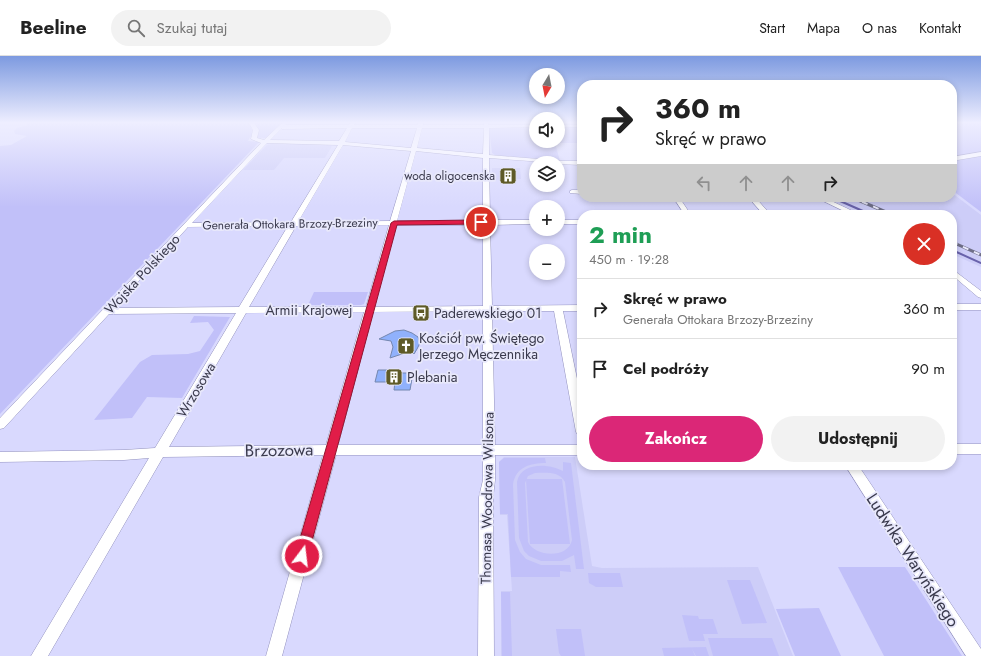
<!DOCTYPE html>
<html lang="pl">
<head>
<meta charset="utf-8">
<style>
  body { margin:0; font-family:Jost,sans-serif; background:#f2f2f2; color:#222; height:100vh; display:flex; flex-direction:column; font-size:15px; white-space:nowrap }
  * { box-sizing:border-box; margin:0 }
  p { font-size:13px; color:#767676 }
  .icon { flex:none; width:22px; height:22px; fill:none; stroke:currentColor; stroke-width:2; stroke-linecap:round; stroke-linejoin:round }
  .map { position:relative; flex:1; overflow:hidden }
  .details { position:absolute; left:577px; top:154px; width:380px; height:260px; display:flex; flex-direction:column; background:#fff; border-radius:16px; box-shadow:0 2px 6px #0003 }
  .details>* { flex:none }
  .hud { position:absolute; left:577px; top:24px; width:380px; height:122px; border-radius:16px; box-shadow:0 2px 6px #0003; background:#fff; color:#222; overflow:hidden }
  .needle { width:26px; rotate:190deg }
  .tools { position:absolute; left:529px; top:12px; display:grid; gap:8px }
  .tools a { display:grid; place-items:center; width:36px; height:36px; border-radius:50%; background:#fff; box-shadow:0 2px 6px #0003; font-size:20px }
  .pin { position:absolute; display:grid; place-items:center; width:34px; height:34px; color:#fff; margin:-17px; border:2px solid #fff; border-radius:50%; box-shadow:0 1px 4px #0007 }
  .me { position:absolute; width:44px; margin:-22px; rotate:15deg; stroke-linejoin:round; filter:drop-shadow(0 0 3px #0008) }
  .turn { display:flex; align-items:center; gap:14px; height:84px; padding:0 12px; font-size:18px }
  .turn .icon { width:52px; height:52px; stroke-width:2.5 }
  .turn b { display:block; font-size:28px; line-height:34px }
  .lanes { display:flex; align-items:center; height:38px; padding:0 12px; background:#0003; justify-content:center; gap:20px; direction:ltr }
  .lanes .off { opacity:.35 }
  .round { display:grid; place-items:center; flex:none; width:42px; height:42px; border-radius:21px; background:#f2f2f2 }
  .summary { display:flex; align-items:center; justify-content:space-between; height:68px; padding:0 12px }
  h1 { font-size:24px; font-weight:700; line-height:30px; color:#1e9e55 }
  .button { display:flex; gap:8px; margin-top:auto; padding:8px 12px }
  .button a { flex:1; height:46px; border-radius:24px; background:#db2777; color:#fff; font-size:16px; font-weight:700; line-height:46px; text-align:center }
  .button a+a { background:#f2f2f2; color:#222 }
  ul { padding:0; list-style:none }
  li { display:flex; align-items:center; gap:12px; height:60px; padding:0 12px; border-top:1px solid #e0e0e0 }
  li div { flex:1 }
  li b { display:block; font-size:15px }
  li em { font-style:normal }
  header { display:flex; align-items:center; gap:24px; box-sizing:border-box; height:56px; padding:0 20px; background:#fff; border-bottom:1px solid #e0e0e0 }
  header strong { font-size:19px }
  nav { display:flex; gap:22px; margin-inline-start:auto; font-size:14px }
  .search { width:280px; height:36px; background:#f2f2f2; display:flex; align-items:center; gap:10px; box-sizing:border-box; padding:0 14px; border-radius:22px; color:#767676; font-size:15px }
  .map>svg:first-child { display:block }
  .built { fill:#cdcdf8 }
  .green { fill:#c1c0f9; fill-rule:evenodd }
  .lines { fill:none; stroke-linecap:round; stroke-linejoin:round }
  .stream { stroke:#6963ac; stroke-width:2 }
  .building { fill:#90b1fc; stroke:#7587af }
  .minor-casing { stroke:#9392be; stroke-width:1 }
  .minor { fill:#fff; fill-rule:evenodd }
  .rail-casing { stroke:#6f6f88; stroke-width:3 }
  .rail { stroke:#e8e8fb; stroke-width:2; stroke-dasharray:6; stroke-linecap:butt }
  .route { fill:#e11d48; stroke:#92132f }
  .labels { text-anchor:middle; dominant-baseline:central; stroke-width:3.5; stroke-linejoin:round; paint-order:stroke }
  .far-poi-label { font-size:12px; fill:#3a3a4d; stroke:#e8e8fb; text-anchor:end }
  .far-street-label { font-size:12px; fill:#3a3a4d; stroke:#e8e8fb }
  .street-label { font-size:14px; fill:#3a3a4d; stroke:#e8e8fb }
  .poi-label { font-size:14px; fill:#3a3a4d; stroke:#e8e8fb; text-anchor:start }
  .near-street-label { font-size:17px; fill:#3a3a4d; stroke:#e8e8fb }
</style>
</head>
<body>
<header>
<strong>Beeline</strong>
<div class="search"><svg class="icon" aria-label="search" viewBox="0 0 24 24"><circle cx="10" cy="10" r="6"/><path d="M15 15l6 6"/></svg>Szukaj tutaj</div>
<nav><a>Start</a><a>Mapa</a><a>O nas</a><a>Kontakt</a></nav>
</header>
<div class="map">
<svg width="981" height="600" viewBox="0 0 981 600">
  <rect width="100%" height="100%" fill="#d9d9fe"/>
  <!-- built -->
  <g class="built">
    <path d="M 279,87 L 328,89 L 332,90 L 325,102 L 284,102 L 274,114 L 243,114 L 267,89 Z"/>
    <path d="M 492,112 L 520,112 L 521,123 L 492,124 Z"/>
    <path d="M 952,137 L 981,159 L 981,211 L 952,198 L 952,159 L 864,159 L 824,141 L 952,141 Z"/>
    <path d="M 504,401 L 575,401 L 592,510 L 602,512 L 758,511 L 793,600 L 501,600 L 501,535 L 512,535 L 507,459 L 500,459 L 499,406 Z"/>
  </g>
  <!-- green -->
  <g class="green">
    <path d="M 27,67 L 281,67 L 266,82 L 250,81 L 248,85 L 259,86 L 0,358 L 0,90 L 11,89 L 27,80 L 15,78 L 14,75 L 17,72 L 27,69 Z"/>
    <path d="M 952,67 L 981,67 L 981,156 L 952,134 Z"/>
    <path d="M 489,71 L 536,71 L 536,85 L 558,85 L 558,71 L 577,71 L 582,83 L 582,87 L 555,87 L 560,105 L 495,99 L 492,97 Z"/>
    <path d="M 314,236 L 368,236 L 364,248 L 361,249 L 308,249 Z"/>
    <path d="M 194,260 L 230,261 L 182,342 L 147,341 L 132,362 L 94,364 L 140,306 L 152,299 L 188,298 L 200,295 L 214,274 L 208,266 L 190,267 Z"/>
    <path d="M 504,402 L 545,402 L 546,407 C 530,407 516,411 513,428 L 515,484 L 520,496 L 526,503 L 541,509 L 570,509 L 571,516 L 560,515 L 560,521 L 511,521 L 508,458 L 500,458 L 499,406 Z"/>
    <path d="M 563,406 L 571,407 L 584,513 L 576,513 L 574,499 L 562,505 L 541,505 L 529,500 L 524,495 L 519,482 L 517,426 C 520,406 549,407 563,415 ZM 535,417 C 546,417 559,415 565,426 L 572,484 C 568,503 535,501 528,486 L 525,427 L 528,420 Z"/>
    <path d="M 526,423 L 562,423 L 570,488 L 530,488 Z"/>
    <path d="M 838,511 L 905,511 L 962,600 L 884,600 Z"/>
    <path d="M 588,517 L 620,517 L 623,531 L 596,531 L 589,527 Z"/>
    <path d="M 727,524 L 750,524 L 767,567 L 742,568 Z"/>
    <path d="M 501,536 L 510,536 L 512,600 L 502,600 Z"/>
    <path d="M 819,552 L 841,600 L 795,600 L 776,553 Z"/>
    <path d="M 682,559 L 698,560 L 699,563 L 713,563 L 718,578 L 703,578 L 705,585 L 689,585 Z"/>
    <path d="M 556,573 L 581,573 L 585,600 L 561,600 L 559,597 Z"/>
    <path d="M 708,582 L 772,582 L 779,600 L 713,600 Z"/>
    <path d="M 706,591 L 709,600 L 696,600 L 692,593 L 695,600 L 664,600 L 662,592 Z"/>
  </g>
  <g class="lines">
    <!-- stream -->
    <g class="stream">
      <path d="M 831,141 L 872,159"/>
      <path d="M 952,194 L 981,207"/>
    </g>
  </g>
  <!-- building -->
  <g class="building">
    <path d="M 404,274 L 412,277 L 418,281 L 420,287 L 417,293 L 414,298 L 411,295 L 390,302 L 393,291 L 391,285 L 379,283 L 395,275 Z"/>
    <path d="M 378,314 L 394,314 L 394,317 L 413,317 L 410,334 L 394,334 L 395,326 L 375,326 Z"/>
  </g>
  <g class="lines">
    <!-- minor casing -->
    <g class="minor-casing">
      <g id="minor">
        <path d="M 249,67 L 254,67 L 259,74 L 257,82 L 264,84 L 282,67 L 287,67 L 285,69 L 349,69 L 350,67 L 355,67 L 354,69 L 418,69 L 418,67 L 423,67 L 423,69 L 484,69 L 484,67 L 488,67 L 488,69 L 536,69 L 536,71 L 489,72 L 489,99 L 562,105 L 582,105 L 582,109 L 558,108 L 558,107 L 489,102 L 490,164 L 536,164 L 536,168 L 490,169 L 492,250 L 582,249 L 582,255 L 563,255 L 582,347 L 582,380 L 578,379 L 576,376 L 554,255 L 492,255 L 495,389 L 582,389 L 582,399 L 495,399 L 495,424 L 493,441 L 494,600 L 478,600 L 479,441 L 483,424 L 483,399 L 336,399 L 282,600 L 266,600 L 323,399 L 163,401 L 48,600 L 31,600 L 149,402 L 124,404 L 0,406 L 0,396 L 124,394 L 155,392 L 236,257 L 109,258 L 4,372 L 0,373 L 0,362 L 261,87 L 251,83 L 253,74 ZM 282,72 L 282,73 L 347,72 L 339,85 L 270,84 ZM 352,72 L 417,72 L 411,92 L 345,86 ZM 422,72 L 484,72 L 483,98 L 417,92 ZM 267,87 L 338,89 L 291,166 L 192,167 ZM 343,89 L 411,95 L 390,165 L 298,166 ZM 416,95 L 483,102 L 483,164 L 397,165 ZM 389,169 L 366,251 L 249,251 L 296,170 ZM 396,169 L 483,169 L 483,250 L 375,251 ZM 288,170 L 239,251 L 114,252 L 188,171 ZM 483,255 L 483,389 L 338,389 L 373,256 ZM 364,256 L 326,389 L 169,391 L 246,257 Z"/>
        <rect x="558" y="69" width="24" height="2"/>
        <path d="M 981,96 L 981,100 L 952,105 L 952,101 Z"/>
        <path d="M 572,134 L 582,134 L 582,138 L 570,137 L 570,135 Z"/>
        <path d="M 673,141 L 679,141 L 691,159 L 685,159 Z"/>
        <path d="M 748,141 L 755,141 L 771,159 L 764,159 Z"/>
        <path d="M 815,141 L 823,141 L 861,159 L 852,159 Z"/>
        <rect x="558" y="164" width="24" height="4"/>
        <path d="M 952,213 L 981,235 L 981,242 L 978,241 L 952,219 Z"/>
        <rect x="952" y="248" width="29" height="6"/>
        <rect x="952" y="388" width="29" height="10"/>
        <path d="M 845,409 L 858,409 L 981,593 L 981,600 L 966,600 Z"/>
      </g>
    </g>
    <!-- minor -->
    <use href="#minor" class="minor"/>
    <!-- rail casing -->
    <g class="rail-casing">
      <g id="rail">
        <path d="M 851,141 L 893,159"/>
        <path d="M 952,186 L 981,199"/>
      </g>
    </g>
    <!-- rail -->
    <use href="#rail" class="rail"/>
  </g>
  <!-- sky -->
  <linearGradient id="sky" x2="0" y2="1"><stop stop-color="#7d9ae0"/><stop offset="0.44" stop-color="#eef"/><stop offset="1" stop-color="#eef" stop-opacity="0"/></linearGradient>
  <rect width="981" height="151" fill="url(#sky)"/>
  <!-- route -->
  <path class="route" d="M 481,164 L 485,166 L 484,168 L 397,169 L 308,500 L 306,504 L 302,506 L 297,504 L 295,500 L 391,167 L 394,165 Z"/>
  <!-- icons -->
  <defs>
    <g id="building-square" transform="scale(0.9)"><rect x="-9" y="-9" width="18" height="18" rx="4" fill="#5e5a27" stroke="#e8e8fb"/><path d="M-4-6H4V6H1V3H-1V6H-4ZM-2.5-4.3h1.7v1.8h-1.7ZM.8-4.3h1.7v1.8H.8ZM-2.5-1h1.7V.8h-1.7ZM.8-1h1.7V.8H.8Z" fill="#fff"/></g>
    <g id="bus-square" transform="scale(0.9)"><rect x="-9" y="-9" width="18" height="18" rx="4" fill="#5e5a27" stroke="#e8e8fb"/><path d="M-5-6H5V4H4V6H2V4H-2V6H-4V4H-5ZM-3.5-4V0h7V-4ZM-3.5 1.2v1.5H-2V1.2ZM2 1.2v1.5H3.5V1.2Z" fill="#fff"/></g>
    <g id="church-square" transform="scale(0.9)"><rect x="-9" y="-9" width="18" height="18" rx="4" fill="#5e5a27" stroke="#e8e8fb"/><path d="M-1.2-6h2.4v3.5h3.3v2.4h-3.3V6h-2.4V-.1h-3.3v-2.4h3.3Z" fill="#fff"/></g>
  </defs>
  <g fill-rule="evenodd">
    <use href="#building-square" x="508" y="120"/>
    <use href="#bus-square" x="421" y="257"/>
    <use href="#church-square" x="406" y="290"/>
    <use href="#building-square" x="394" y="321"/>
  </g>
  <g class="labels">
    <!-- far-poi labels -->
    <g class="far-poi-label">
      <text x="495" y="120">woda oligocenska</text>
    </g>
    <!-- far-street labels -->
    <g class="far-street-label">
      <text transform="translate(290 168) rotate(-1)">Generała Ottokara Brzozy-Brzeziny</text>
    </g>
    <!-- street labels -->
    <g class="street-label">
      <text transform="translate(142 218) rotate(-47)">Wojska Polskiego</text>
      <text x="309" y="254">Armii Krajowej</text>
      <text transform="translate(196 334) rotate(-59)">Wrzosowa</text>
      <text transform="translate(487 442) rotate(-89)">Thomasa Woodrowa Wilsona</text>
    </g>
    <!-- poi labels -->
    <g class="poi-label">
      <text x="434" y="257">Paderewskiego 01</text>
      <text x="419" y="282">Kościół pw. Świętego<tspan x="419" dy="16">Jerzego Męczennika</tspan></text>
      <text x="407" y="321">Plebania</text>
    </g>
    <!-- near-street labels -->
    <g class="near-street-label">
      <text transform="translate(279 394) rotate(-1)">Brzozowa</text>
      <text transform="translate(913 504) rotate(57)">Ludwika Waryńskiego</text>
    </g>
  </g>
</svg>
<div class="tools">
<a><svg class="needle" viewBox="-14 -14 28 28"><path d="M0-13l5 13h-10z" fill="#e53935"/><path d="M0 13l5-13h-10z" fill="#767676"/></svg></a>
<a><svg class="icon" aria-label="sound" viewBox="0 0 24 24"><path d="M4 9h4l5-4v14l-5-4H4zM17 9q2 3 0 6"/></svg></a>
<a><svg class="icon" aria-label="layers" viewBox="0 0 24 24"><path d="M12 4l9 5-9 5-9-5zM3 14l9 5 9-5"/></svg></a>
<a>+</a>
<a>−</a>
</div>
<div class="pin" style="left:481px;top:166px;background:#d93025"><svg class="icon" aria-label="arrive" viewBox="0 0 24 24"><path d="M6 21V4h12l-3 4 3 4H6"/></svg></div>
<svg class="me" style="left:302px;top:500px" viewBox="-20 -20 40 40"><circle r="17" fill="#e11d48" stroke="#fff" stroke-width="3"/><path d="M0-11L8 9 0 5-8 9z" fill="#fff"/></svg>
<div class="hud">
<div class="turn"><svg class="icon" aria-label="right" viewBox="0 0 24 24"><path d="M7 20v-9h11M14 6l5 5-5 5"/></svg><div><b>360 m</b>Skręć w prawo</div></div>
<div class="lanes"><svg class="icon off" aria-label="left" viewBox="0 0 24 24"><path d="M17 20v-9H6M10 6l-5 5 5 5"/></svg><svg class="icon off" aria-label="ahead" viewBox="0 0 24 24"><path d="M12 20V5M6 11l6-6 6 6"/></svg><svg class="icon off" aria-label="ahead" viewBox="0 0 24 24"><path d="M12 20V5M6 11l6-6 6 6"/></svg><svg class="icon" aria-label="right" viewBox="0 0 24 24"><path d="M7 20v-9h11M14 6l5 5-5 5"/></svg></div>
</div>
<section class="details">
<div class="summary"><div><h1>2 min</h1><p>450 m · 19:28</p></div><a class="round" style="background:#d93025;color:#fff"><svg class="icon" aria-label="close" viewBox="0 0 24 24"><path d="M6 6l12 12M18 6L6 18"/></svg></a></div>
<ul>
<li><svg class="icon" aria-label="right" viewBox="0 0 24 24"><path d="M7 20v-9h11M14 6l5 5-5 5"/></svg><div><b>Skręć w prawo</b><p>Generała Ottokara Brzozy-Brzeziny</p></div><em>360 m</em></li>
<li><svg class="icon" aria-label="arrive" viewBox="0 0 24 24"><path d="M6 21V4h12l-3 4 3 4H6"/></svg><div><b>Cel podróży</b></div><em>90 m</em></li>
</ul>
<div class="button"><a>Zakończ</a><a>Udostępnij</a></div>
</section>
</div>
</body>
</html>
